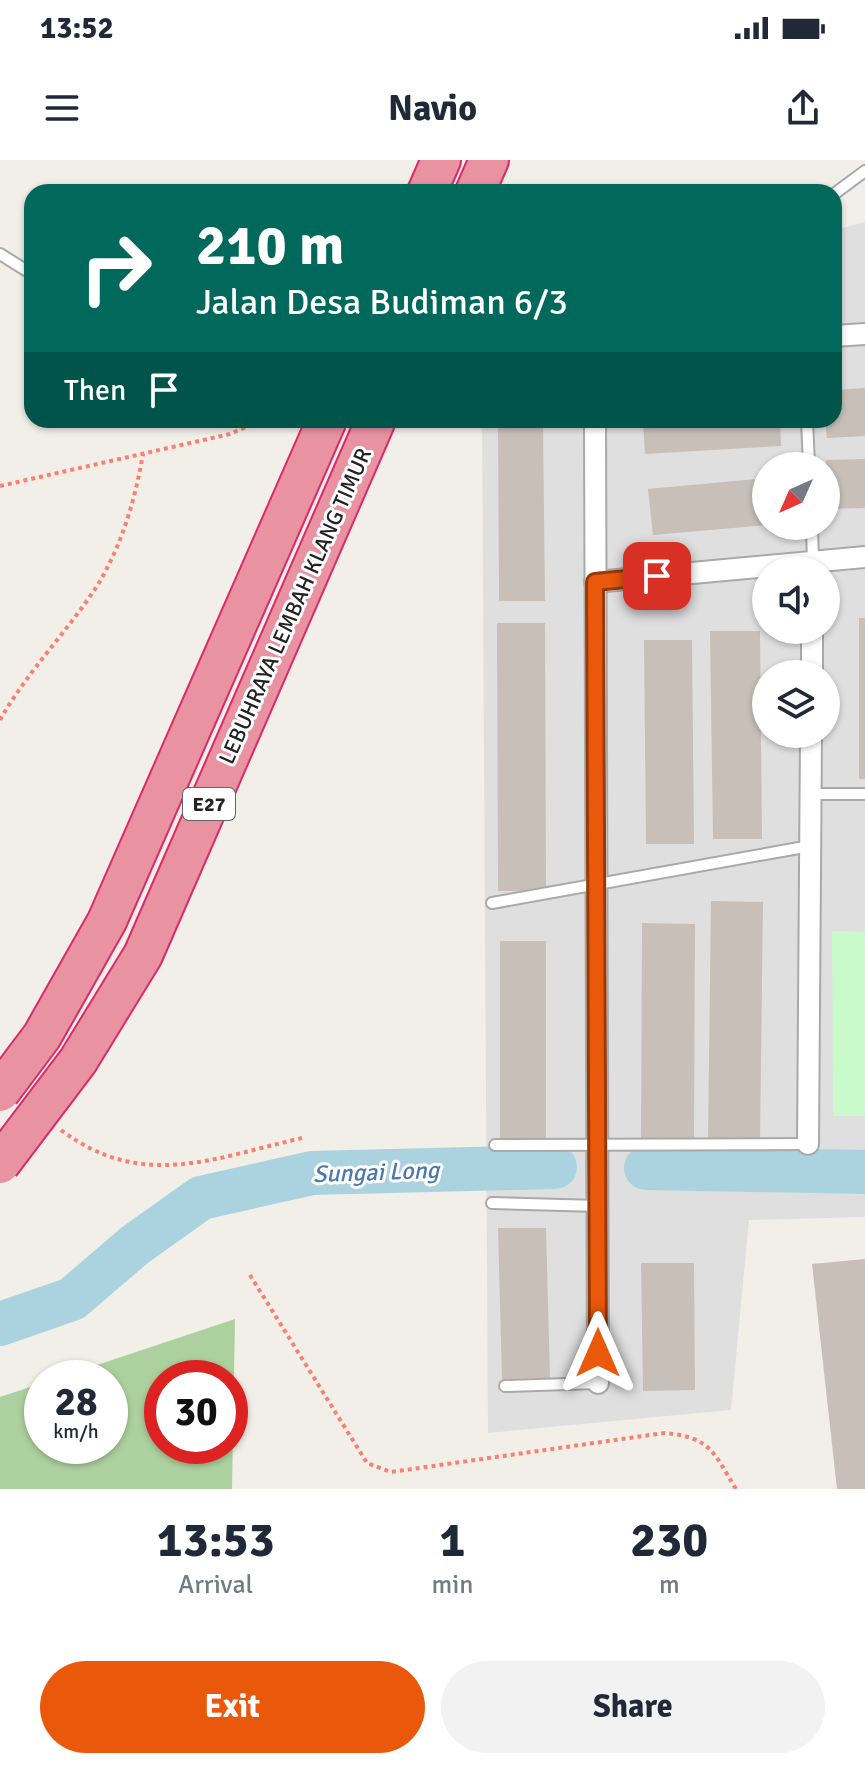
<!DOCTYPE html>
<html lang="en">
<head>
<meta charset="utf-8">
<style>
  body { margin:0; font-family:Signika,sans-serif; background:#f2f2f3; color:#1f2937; height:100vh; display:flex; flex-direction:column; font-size:30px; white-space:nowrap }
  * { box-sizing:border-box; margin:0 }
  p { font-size:26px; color:#747a83 }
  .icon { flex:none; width:44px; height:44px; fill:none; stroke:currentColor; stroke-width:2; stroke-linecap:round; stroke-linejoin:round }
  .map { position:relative; height:1329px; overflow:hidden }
  .side { display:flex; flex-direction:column; background:#fff; flex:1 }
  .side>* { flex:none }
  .top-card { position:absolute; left:24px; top:24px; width:818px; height:244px; border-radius:24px; box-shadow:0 2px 6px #0004; background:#00695c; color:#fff; overflow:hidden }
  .needle { width:52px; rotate:225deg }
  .buttons { position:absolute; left:752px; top:292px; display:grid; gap:16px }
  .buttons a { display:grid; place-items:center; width:88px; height:88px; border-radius:50%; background:#fff; box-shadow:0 2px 6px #0004; font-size:40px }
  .speed { position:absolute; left:24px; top:1200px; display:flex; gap:16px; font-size:40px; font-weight:700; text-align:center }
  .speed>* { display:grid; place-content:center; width:104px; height:104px; border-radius:50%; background:#fff; box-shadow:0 2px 6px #0004; line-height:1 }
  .speed small { font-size:20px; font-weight:400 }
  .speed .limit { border:12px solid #d22; background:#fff; color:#111 }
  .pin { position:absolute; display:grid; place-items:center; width:68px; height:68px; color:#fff; margin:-34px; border-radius:16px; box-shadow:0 4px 12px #0006 }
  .me { position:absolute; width:88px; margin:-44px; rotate:0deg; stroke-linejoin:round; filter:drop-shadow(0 0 6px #0008) }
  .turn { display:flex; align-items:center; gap:28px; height:168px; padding:0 40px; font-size:36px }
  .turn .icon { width:104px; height:104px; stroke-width:2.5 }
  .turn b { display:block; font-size:56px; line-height:68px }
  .then { display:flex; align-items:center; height:76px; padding:0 40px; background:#0003; gap:16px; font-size:30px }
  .eta { display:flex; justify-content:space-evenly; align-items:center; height:136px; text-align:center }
  .eta b { font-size:48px; font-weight:700; line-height:56px }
  .primary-button { display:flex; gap:16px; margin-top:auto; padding:16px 40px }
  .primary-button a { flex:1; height:92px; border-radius:48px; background:#ea580c; color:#fff; font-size:32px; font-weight:700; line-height:92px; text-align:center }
  .primary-button a+a { background:#f2f2f3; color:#1f2937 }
  .status { display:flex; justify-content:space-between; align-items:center; height:56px; padding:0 40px; background:#fff; direction:ltr }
  .status svg { height:22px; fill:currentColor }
  header { display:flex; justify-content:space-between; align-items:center; height:104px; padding:0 40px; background:#fff; font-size:36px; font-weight:700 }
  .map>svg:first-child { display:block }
  .residential { fill:#e0dfdf; fill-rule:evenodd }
  .forest { fill:#add19e; fill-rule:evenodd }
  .park { fill:#c8facc }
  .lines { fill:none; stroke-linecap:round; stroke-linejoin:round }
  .river { stroke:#aad3df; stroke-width:44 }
  .building { fill:#c7bfb8 }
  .service-casing { stroke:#a9a9a9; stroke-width:14 }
  .minor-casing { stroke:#a9a9a9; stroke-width:24 }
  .motorway-casing { stroke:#dc2a67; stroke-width:42 }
  .path { stroke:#fa8072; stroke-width:4; stroke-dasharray:4 4; stroke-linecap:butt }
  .service { stroke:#fff; stroke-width:10 }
  .minor { stroke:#fff; stroke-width:20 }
  .motorway { stroke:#e892a2; stroke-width:38 }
  .motorway-bridge-casing { stroke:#dc2a67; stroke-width:42; stroke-linecap:butt }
  .motorway-bridge { stroke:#e892a2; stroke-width:38 }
  .route-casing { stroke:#983908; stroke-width:20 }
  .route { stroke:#ea580c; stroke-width:14 }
  .labels { text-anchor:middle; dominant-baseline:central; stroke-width:6; stroke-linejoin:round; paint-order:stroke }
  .shield { fill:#fff; stroke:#646464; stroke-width:2 }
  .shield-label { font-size:20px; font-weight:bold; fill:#222 }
  .street-label { font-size:22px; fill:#222; stroke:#fff }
  .water-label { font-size:24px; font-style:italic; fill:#4a7aab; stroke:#fff }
</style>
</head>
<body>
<div class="status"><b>13:52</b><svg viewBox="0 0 49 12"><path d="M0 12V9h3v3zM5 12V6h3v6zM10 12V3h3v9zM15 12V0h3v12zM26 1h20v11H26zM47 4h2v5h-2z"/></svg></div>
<header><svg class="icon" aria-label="menu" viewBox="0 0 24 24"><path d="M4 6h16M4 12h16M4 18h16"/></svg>Navio<svg class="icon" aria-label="share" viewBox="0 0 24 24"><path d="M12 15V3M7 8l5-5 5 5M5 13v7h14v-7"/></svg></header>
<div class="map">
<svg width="865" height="1329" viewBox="0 0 865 1329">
  <rect width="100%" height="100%" fill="#f2efe9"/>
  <!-- residential -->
  <path class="residential" d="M 865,62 L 865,1057 L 749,1060 L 731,1250 L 488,1273 L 482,260 L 834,260 L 834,70 ZM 766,306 L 826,306 L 826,366 L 766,366 ZM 766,410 L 826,410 L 826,470 L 766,470 ZM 766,514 L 826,514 L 826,574 L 766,574 Z"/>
  <!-- forest -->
  <path class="forest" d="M 235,1159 L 232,1329 L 0,1329 L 0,1237 L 42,1223 L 42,1286 L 110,1286 L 110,1218 L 58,1218 ZM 162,1218 L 230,1218 L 230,1286 L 162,1286 Z"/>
  <!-- park -->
  <path class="park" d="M 832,771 L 865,772 L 865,956 L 833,956 Z"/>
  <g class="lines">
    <!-- river -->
    <g class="river">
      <path d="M 646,1008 L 865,1012"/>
      <path d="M 0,1164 L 72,1139 L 135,1085 L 201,1038 L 312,1013 L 555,1007"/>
    </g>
  </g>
  <!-- building -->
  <g class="building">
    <path d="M 865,228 L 865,276 L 827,278 L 825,260 L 834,260 L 834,230 Z"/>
    <path d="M 498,260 L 543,260 L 545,441 L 499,441 Z"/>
    <path d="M 643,260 L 780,260 L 781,286 L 645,294 Z"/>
    <path d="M 865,299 L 865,348 L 828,349 L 826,300 Z"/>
    <path d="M 766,318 L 766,365 L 653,375 L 648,329 Z"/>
    <rect x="859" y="458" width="6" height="161"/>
    <path d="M 497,463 L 545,463 L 546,731 L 498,731 Z"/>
    <path d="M 710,471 L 760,471 L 762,679 L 713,679 Z"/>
    <path d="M 644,480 L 692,480 L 694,684 L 646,684 Z"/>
    <path d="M 711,741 L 763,742 L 760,983 L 708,982 Z"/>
    <path d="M 642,763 L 695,764 L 694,981 L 641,980 Z"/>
    <path d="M 500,781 L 546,781 L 546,979 L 500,978 Z"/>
    <path d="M 498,1068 L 546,1068 L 550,1218 L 502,1219 Z"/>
    <path d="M 865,1099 L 865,1329 L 837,1329 L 812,1104 Z"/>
    <path d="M 641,1103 L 694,1103 L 695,1230 L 643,1231 Z"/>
  </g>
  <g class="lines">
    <!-- service casing -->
    <g class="service-casing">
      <g id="service">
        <path d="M 834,34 L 865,11"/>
        <path d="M 0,94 L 32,114"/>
        <path d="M 807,260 L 809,306"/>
        <path d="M 812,366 L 813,403"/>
        <path d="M 811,634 L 865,634"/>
        <path d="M 492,743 L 810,686"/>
        <path d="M 495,985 L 808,984"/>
        <path d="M 492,1043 L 598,1046"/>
        <path d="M 505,1226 L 598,1223"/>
      </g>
    </g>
    <!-- minor casing -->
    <g class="minor-casing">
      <g id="minor">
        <path d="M 834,176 L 865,174"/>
        <path d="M 595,260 L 598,1223"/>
        <path d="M 595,422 L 865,397"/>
        <path d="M 812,514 L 812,470"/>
        <path d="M 808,984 L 811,574"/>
      </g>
    </g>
    <!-- motorway casing -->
    <g class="motorway-casing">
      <g id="motorway">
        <path d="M 427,32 L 441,0"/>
        <path d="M 475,32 L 489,0"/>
      </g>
    </g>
    <!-- path -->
    <g class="path">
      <path d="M 0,326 L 230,274 L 262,260"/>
      <path d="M 0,560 C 27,512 67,472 97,426 C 122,385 135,340 143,294"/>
      <path d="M 61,970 C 142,1031 214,998 302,978"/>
      <path d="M 250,1115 L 367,1303 L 391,1312 L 664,1273 C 711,1277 713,1292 736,1329"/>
    </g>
    <!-- service -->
    <use href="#service" class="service"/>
    <!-- minor -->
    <use href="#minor" class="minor"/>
    <!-- motorway -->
    <use href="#motorway" class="motorway"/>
    <!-- motorway-bridge casing -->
    <g class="motorway-bridge-casing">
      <g id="motorway-bridge">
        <path d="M 0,932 L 42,876 L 107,761 L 327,260"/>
        <path d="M 0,1004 L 78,901 L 143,795 L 376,260"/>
      </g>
    </g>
    <!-- motorway-bridge -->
    <use href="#motorway-bridge" class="motorway-bridge"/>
  </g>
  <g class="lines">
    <!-- route casing -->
    <g class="route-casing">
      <path id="route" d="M 598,1193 L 595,422 L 657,416"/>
    </g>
    <!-- route -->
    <use href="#route" class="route"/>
  </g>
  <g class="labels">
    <!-- shield labels -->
    <rect class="shield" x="183" y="628" width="52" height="32" rx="6"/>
    <g class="shield-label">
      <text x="209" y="644">E27</text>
    </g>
    <!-- street labels -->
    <g class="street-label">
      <text transform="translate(295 446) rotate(-66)">LEBUHRAYA LEMBAH KLANG TIMUR</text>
    </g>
    <!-- water labels -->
    <g class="water-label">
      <text transform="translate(376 1012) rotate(-2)">Sungai Long</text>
    </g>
  </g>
</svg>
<div class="buttons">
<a><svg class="needle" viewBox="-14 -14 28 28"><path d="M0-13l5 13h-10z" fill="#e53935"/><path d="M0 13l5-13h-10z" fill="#747a83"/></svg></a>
<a><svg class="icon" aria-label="sound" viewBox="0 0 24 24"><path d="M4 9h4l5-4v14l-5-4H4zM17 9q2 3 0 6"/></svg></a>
<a><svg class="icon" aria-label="layers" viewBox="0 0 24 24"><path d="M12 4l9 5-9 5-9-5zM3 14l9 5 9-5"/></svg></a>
</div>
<div class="speed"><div>28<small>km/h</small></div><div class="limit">30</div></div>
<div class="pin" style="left:657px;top:416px;background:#d93025"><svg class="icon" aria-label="arrive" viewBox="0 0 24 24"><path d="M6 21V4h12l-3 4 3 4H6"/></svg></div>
<svg class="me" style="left:598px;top:1193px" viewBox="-20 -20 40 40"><path d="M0-17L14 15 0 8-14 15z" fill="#ea580c" stroke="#fff" stroke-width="4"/></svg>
<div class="top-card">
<div class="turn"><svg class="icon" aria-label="right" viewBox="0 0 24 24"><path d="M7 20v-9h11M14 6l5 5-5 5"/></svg><div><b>210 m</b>Jalan Desa Budiman 6/3</div></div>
<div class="then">Then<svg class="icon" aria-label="arrive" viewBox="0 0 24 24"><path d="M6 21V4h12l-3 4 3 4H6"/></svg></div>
</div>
</div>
<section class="side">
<div class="eta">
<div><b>13:53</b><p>Arrival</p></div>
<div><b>1</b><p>min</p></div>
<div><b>230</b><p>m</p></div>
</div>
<div class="primary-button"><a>Exit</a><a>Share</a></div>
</section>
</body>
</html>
